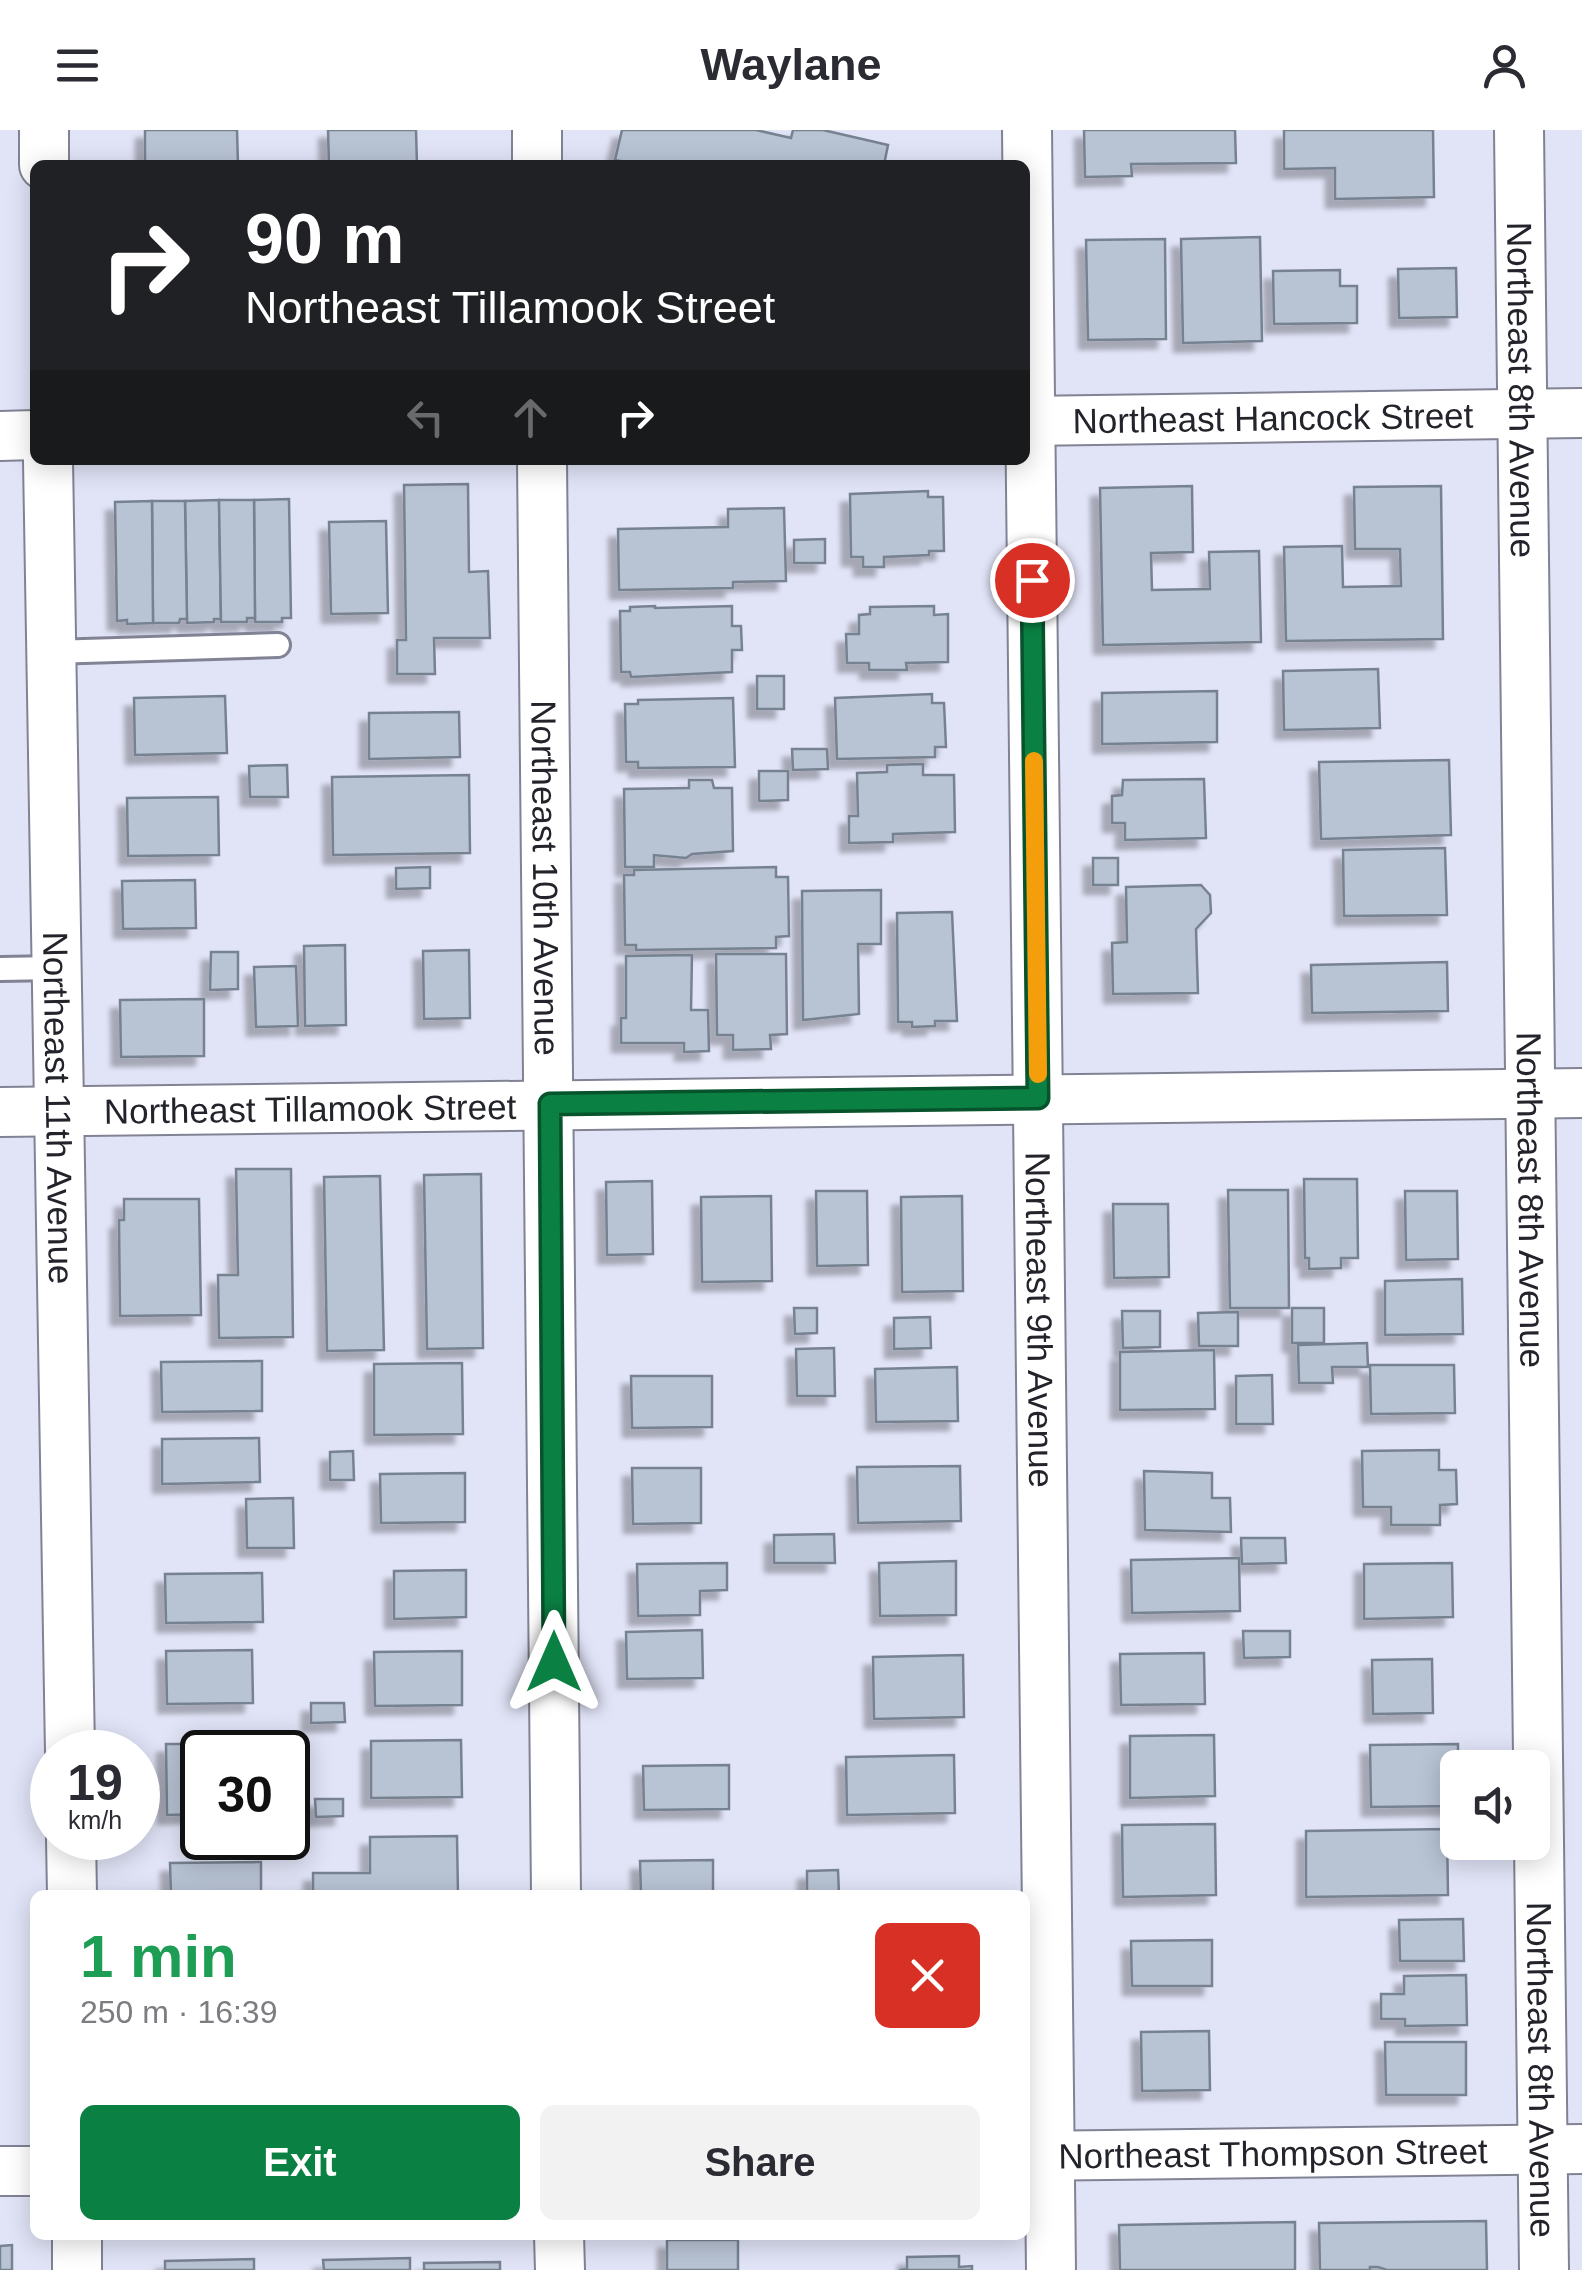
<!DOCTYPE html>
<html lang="en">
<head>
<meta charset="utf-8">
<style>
  body { margin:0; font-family:Arial,sans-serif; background:#f2f2f3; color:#2b2b33; height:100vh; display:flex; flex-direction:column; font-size:38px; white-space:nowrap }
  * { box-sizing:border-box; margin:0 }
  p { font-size:32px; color:#7c7c81 }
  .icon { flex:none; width:55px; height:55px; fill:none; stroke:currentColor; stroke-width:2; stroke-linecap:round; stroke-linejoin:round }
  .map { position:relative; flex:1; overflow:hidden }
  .drawer { position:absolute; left:30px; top:1760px; width:1000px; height:350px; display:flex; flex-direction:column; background:#fff; border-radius:15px; box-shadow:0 5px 25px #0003 }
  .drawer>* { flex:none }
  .guide { position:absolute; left:30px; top:30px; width:1000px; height:305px; border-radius:15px; box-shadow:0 5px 25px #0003; background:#202124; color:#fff; overflow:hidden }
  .buttons { position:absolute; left:1440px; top:1620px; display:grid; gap:20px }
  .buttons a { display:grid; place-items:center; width:110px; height:110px; border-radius:15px; background:#fff; box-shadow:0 5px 25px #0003; font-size:50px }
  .speed { position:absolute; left:30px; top:1600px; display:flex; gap:20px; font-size:50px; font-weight:700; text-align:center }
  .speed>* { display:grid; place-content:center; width:130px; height:130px; border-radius:50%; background:#fff; box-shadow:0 5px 25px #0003; line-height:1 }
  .speed small { font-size:25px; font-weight:400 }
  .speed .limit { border:5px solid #111; border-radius:15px; background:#fff; color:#111 }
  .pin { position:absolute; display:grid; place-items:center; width:85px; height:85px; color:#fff; margin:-42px; border:5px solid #fff; border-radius:50%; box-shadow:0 2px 10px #0007 }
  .me { position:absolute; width:110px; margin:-55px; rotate:0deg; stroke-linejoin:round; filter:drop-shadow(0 0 8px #0008) }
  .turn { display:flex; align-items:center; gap:35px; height:210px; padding:0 50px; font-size:45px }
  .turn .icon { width:130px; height:130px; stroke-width:2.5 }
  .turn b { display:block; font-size:70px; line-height:85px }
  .lanes { display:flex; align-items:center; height:95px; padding:0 50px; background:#0003; justify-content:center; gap:50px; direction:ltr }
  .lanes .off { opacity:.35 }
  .round { display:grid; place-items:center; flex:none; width:105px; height:105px; border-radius:15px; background:#f2f2f3 }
  .overview { display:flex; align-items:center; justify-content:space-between; height:170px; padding:0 50px }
  h1 { font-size:60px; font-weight:600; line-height:75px; color:#1e9e55 }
  .primary-button { display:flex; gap:20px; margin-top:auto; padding:20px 50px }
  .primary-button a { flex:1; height:115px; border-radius:15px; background:#0b8043; color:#fff; font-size:40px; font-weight:600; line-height:115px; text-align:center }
  .primary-button a+a { background:#f2f2f3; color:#2b2b33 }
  header { display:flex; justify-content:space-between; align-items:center; height:130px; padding:0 50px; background:#fff; font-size:45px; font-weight:600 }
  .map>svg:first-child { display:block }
  .building { fill:#b8c3d4; stroke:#778291; stroke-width:2.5; filter:url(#shadow) }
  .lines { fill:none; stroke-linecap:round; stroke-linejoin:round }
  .service-casing { stroke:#818395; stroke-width:28 }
  .minor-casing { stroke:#818395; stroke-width:52 }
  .service { stroke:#fff; stroke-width:22 }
  .minor { stroke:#fff; stroke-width:48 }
  .route-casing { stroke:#07532c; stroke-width:25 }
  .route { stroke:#0b8043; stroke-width:18 }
  .slow { stroke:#f59e0b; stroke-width:18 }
  .labels { text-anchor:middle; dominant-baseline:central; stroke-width:8; stroke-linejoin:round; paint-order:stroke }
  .street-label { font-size:35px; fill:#23242b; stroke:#fff }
</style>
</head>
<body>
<header><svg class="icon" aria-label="menu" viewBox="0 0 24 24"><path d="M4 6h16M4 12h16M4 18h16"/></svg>Waylane<svg class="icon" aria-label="person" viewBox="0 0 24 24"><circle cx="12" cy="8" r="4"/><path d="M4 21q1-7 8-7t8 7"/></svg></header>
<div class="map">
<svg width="1582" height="2140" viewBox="0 0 1582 2140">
  <defs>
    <filter id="shadow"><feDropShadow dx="-9" dy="9" stdDeviation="2.5" flood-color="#0004"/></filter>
  </defs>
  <rect width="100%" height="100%" fill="#e1e4f7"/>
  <!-- building -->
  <g class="building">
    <path d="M 145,0 L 237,0 L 238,35 L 145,35 Z"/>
    <path d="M 328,0 L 416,0 L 417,35 L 329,35 Z"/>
    <path d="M 622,0 L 756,0 L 791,8 L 793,0 L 823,0 L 888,15 L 884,35 L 625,35 L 625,32 L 615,30 Z"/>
    <path d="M 1084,0 L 1235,0 L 1236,33 L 1131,34 L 1132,46 L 1085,47 Z"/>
    <path d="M 1284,0 L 1433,0 L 1434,67 L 1335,69 L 1335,38 L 1284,39 Z"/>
    <path d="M 1260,107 L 1262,211 L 1183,213 L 1181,109 Z"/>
    <path d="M 1165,109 L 1166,209 L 1088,210 L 1086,110 Z"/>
    <path d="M 1456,138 L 1457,187 L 1399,188 L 1398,139 Z"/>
    <path d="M 1340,140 L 1340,156 L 1357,156 L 1357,193 L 1274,194 L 1273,141 Z"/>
    <path d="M 468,354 L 469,442 L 488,441 L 490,508 L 434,508 L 435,544 L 397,544 L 397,510 L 406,510 L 404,355 Z"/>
    <path d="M 1192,356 L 1193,422 L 1151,423 L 1152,460 L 1210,459 L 1209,422 L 1259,421 L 1261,512 L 1103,515 L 1100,358 Z"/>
    <path d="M 1441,356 L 1443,509 L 1286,511 L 1284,417 L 1342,416 L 1343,457 L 1401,456 L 1400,419 L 1355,419 L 1354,357 Z"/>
    <path d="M 928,361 L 928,367 L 943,367 L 944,421 L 929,421 L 929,425 L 884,427 L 884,437 L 863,437 L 863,427 L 851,427 L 850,364 Z"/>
    <path d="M 289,369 L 291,488 L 282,488 L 282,492 L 255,492 L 254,370 Z"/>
    <path d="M 219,370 L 221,489 L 214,489 L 214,492 L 187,493 L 185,371 Z"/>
    <path d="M 219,370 L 254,370 L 255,488 L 247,488 L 247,492 L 221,492 Z"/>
    <path d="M 152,371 L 185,371 L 187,489 L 180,489 L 179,493 L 153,493 Z"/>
    <path d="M 152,371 L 153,493 L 127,494 L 127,490 L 117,491 L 115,372 Z"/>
    <path d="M 784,378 L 786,451 L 733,452 L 733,458 L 619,460 L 618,399 L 728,397 L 728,379 Z"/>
    <path d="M 386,391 L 388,483 L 331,484 L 329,392 Z"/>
    <path d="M 825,409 L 825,433 L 794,433 L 794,410 Z"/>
    <path d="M 655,476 L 655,478 L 732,476 L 732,496 L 741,496 L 742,520 L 732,520 L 732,542 L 631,547 L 630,542 L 621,542 L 620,481 L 630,481 L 630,477 Z"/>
    <path d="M 934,476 L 934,485 L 948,484 L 948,532 L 906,533 L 907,540 L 869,540 L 869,533 L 847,533 L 846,504 L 859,504 L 859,485 L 870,484 L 870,477 Z"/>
    <path d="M 1378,539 L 1380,598 L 1284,600 L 1283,541 Z"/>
    <rect x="757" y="546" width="27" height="33"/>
    <path d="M 1217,561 L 1217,612 L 1102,614 L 1102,563 Z"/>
    <path d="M 932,564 L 932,573 L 944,573 L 946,617 L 935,617 L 935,627 L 837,629 L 835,568 Z"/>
    <path d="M 225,566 L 227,623 L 135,625 L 134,568 Z"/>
    <path d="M 733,568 L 735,637 L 638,638 L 638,632 L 626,632 L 625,574 L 638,574 L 638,570 Z"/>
    <path d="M 459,582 L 460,627 L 369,629 L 369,583 Z"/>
    <path d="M 792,619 L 827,619 L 828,639 L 793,640 Z"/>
    <path d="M 1449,630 L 1451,705 L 1321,709 L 1319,632 Z"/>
    <path d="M 923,634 L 923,645 L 954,645 L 955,702 L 893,704 L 893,712 L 849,713 L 849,686 L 858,686 L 857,643 L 887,642 L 887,635 Z"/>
    <path d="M 287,635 L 288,667 L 250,667 L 249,636 Z"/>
    <path d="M 759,641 L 788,641 L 788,670 L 759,671 Z"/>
    <path d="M 469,645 L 470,723 L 333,725 L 332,647 Z"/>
    <path d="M 1204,649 L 1206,708 L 1125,710 L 1125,693 L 1112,693 L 1112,666 L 1122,665 L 1123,650 Z"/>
    <path d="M 689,650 L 712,650 L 714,658 L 732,658 L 733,721 L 692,724 L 686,728 L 654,725 L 654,737 L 625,737 L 624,659 L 689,658 Z"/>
    <path d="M 218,667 L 219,725 L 128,726 L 127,668 Z"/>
    <path d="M 1445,718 L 1447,785 L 1344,786 L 1343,720 Z"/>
    <rect x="1093" y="728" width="25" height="27"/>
    <path d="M 430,737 L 430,758 L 396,759 L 396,738 Z"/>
    <path d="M 776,737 L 776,747 L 788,747 L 789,806 L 776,807 L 776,818 L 636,820 L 636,815 L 625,815 L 624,745 L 634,745 L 634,740 Z"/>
    <path d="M 195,750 L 196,798 L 123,799 L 122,751 Z"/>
    <path d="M 1201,755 L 1210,765 L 1211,783 L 1196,799 L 1198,863 L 1113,864 L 1112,813 L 1127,812 L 1126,757 Z"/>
    <path d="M 881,760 L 881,814 L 858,814 L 859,884 L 803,890 L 802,761 Z"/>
    <path d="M 952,782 L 957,891 L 935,891 L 935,896 L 912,897 L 912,892 L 898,892 L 897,783 Z"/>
    <path d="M 345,815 L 346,895 L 305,896 L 304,816 Z"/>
    <path d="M 469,820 L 470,888 L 424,889 L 423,821 Z"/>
    <path d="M 211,822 L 238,822 L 238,859 L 210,860 Z"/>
    <path d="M 716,824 L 786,824 L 787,904 L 770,905 L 771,919 L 733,920 L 733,905 L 717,905 Z"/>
    <path d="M 692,825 L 691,880 L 708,880 L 709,921 L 684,922 L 684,913 L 621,913 L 621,888 L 626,888 L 626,826 Z"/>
    <path d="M 1447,832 L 1448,881 L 1312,883 L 1311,835 Z"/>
    <path d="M 296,836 L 298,896 L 256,897 L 254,837 Z"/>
    <path d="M 204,869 L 204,926 L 121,927 L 120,870 Z"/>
    <path d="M 236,1039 L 291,1039 L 293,1207 L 219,1208 L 218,1145 L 238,1145 Z"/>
    <path d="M 481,1044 L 483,1218 L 427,1219 L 424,1045 Z"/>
    <path d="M 380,1046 L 384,1220 L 327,1221 L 324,1047 Z"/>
    <path d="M 1304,1049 L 1357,1049 L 1358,1128 L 1341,1128 L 1341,1138 L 1309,1139 L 1309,1128 L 1305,1128 Z"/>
    <path d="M 652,1051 L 653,1124 L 607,1125 L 606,1052 Z"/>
    <path d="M 1228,1060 L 1288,1060 L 1289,1178 L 1230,1178 Z"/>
    <path d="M 816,1061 L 867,1061 L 868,1135 L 817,1136 Z"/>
    <path d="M 1405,1061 L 1457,1061 L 1458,1129 L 1406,1130 Z"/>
    <path d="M 771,1066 L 772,1151 L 702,1152 L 701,1067 Z"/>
    <path d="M 962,1066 L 963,1161 L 902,1162 L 901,1067 Z"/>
    <path d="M 124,1069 L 199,1069 L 201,1185 L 120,1186 L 119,1090 L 124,1090 Z"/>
    <path d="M 1113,1074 L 1168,1074 L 1169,1147 L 1114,1148 Z"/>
    <path d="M 1462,1149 L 1463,1204 L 1385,1205 L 1385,1151 Z"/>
    <path d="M 794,1178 L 817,1178 L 817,1203 L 795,1204 Z"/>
    <rect x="1292" y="1178" width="32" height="35"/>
    <path d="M 1122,1181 L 1160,1181 L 1160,1217 L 1123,1218 Z"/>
    <path d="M 1238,1182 L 1238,1216 L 1199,1216 L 1198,1183 Z"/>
    <path d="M 930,1187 L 931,1218 L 894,1219 L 894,1188 Z"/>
    <path d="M 1367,1213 L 1368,1237 L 1332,1237 L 1333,1253 L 1299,1253 L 1298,1215 Z"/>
    <path d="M 834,1218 L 835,1266 L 797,1266 L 796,1219 Z"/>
    <path d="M 1214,1220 L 1215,1279 L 1120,1280 L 1120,1222 Z"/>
    <path d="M 262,1231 L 262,1281 L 162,1282 L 161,1232 Z"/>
    <path d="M 462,1233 L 463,1304 L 374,1305 L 374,1234 Z"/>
    <path d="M 1370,1235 L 1454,1235 L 1455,1283 L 1371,1284 Z"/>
    <path d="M 957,1237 L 958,1291 L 876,1292 L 875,1239 Z"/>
    <path d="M 1272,1245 L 1273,1294 L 1236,1294 L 1236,1246 Z"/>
    <path d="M 631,1246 L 712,1246 L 712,1297 L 632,1298 Z"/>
    <path d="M 259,1308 L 260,1352 L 162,1354 L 162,1309 Z"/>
    <path d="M 1439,1320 L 1439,1340 L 1456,1340 L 1457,1374 L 1440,1375 L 1440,1395 L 1391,1395 L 1391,1377 L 1363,1377 L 1362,1321 Z"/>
    <path d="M 353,1321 L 354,1350 L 330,1350 L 330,1322 Z"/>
    <path d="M 960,1336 L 961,1391 L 858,1393 L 857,1337 Z"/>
    <path d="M 632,1338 L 701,1338 L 701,1393 L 633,1394 Z"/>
    <path d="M 1144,1341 L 1212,1343 L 1212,1368 L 1230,1368 L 1231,1402 L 1145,1400 Z"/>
    <path d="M 465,1343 L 465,1392 L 381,1393 L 380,1344 Z"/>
    <path d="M 293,1368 L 294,1418 L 247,1418 L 246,1369 Z"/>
    <path d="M 834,1404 L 835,1433 L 774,1433 L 774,1405 Z"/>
    <path d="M 1241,1408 L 1285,1408 L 1286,1433 L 1242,1434 Z"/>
    <path d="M 1239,1428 L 1240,1481 L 1132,1483 L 1131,1430 Z"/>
    <path d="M 956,1431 L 956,1485 L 880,1486 L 879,1433 Z"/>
    <path d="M 727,1433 L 727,1460 L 700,1461 L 700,1485 L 638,1486 L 637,1434 Z"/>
    <path d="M 1452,1433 L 1453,1487 L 1364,1489 L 1364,1434 Z"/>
    <path d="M 466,1440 L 466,1487 L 394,1489 L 394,1441 Z"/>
    <path d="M 262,1443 L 263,1492 L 166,1493 L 165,1444 Z"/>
    <path d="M 702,1500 L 703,1548 L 627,1549 L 626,1502 Z"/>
    <path d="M 1243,1501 L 1290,1501 L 1290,1527 L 1244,1528 Z"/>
    <path d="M 252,1520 L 253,1573 L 167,1574 L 166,1521 Z"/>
    <path d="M 462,1521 L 462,1575 L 375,1576 L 374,1522 Z"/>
    <path d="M 1204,1523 L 1205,1574 L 1121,1575 L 1120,1524 Z"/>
    <path d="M 963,1525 L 964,1587 L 874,1589 L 873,1527 Z"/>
    <path d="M 1432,1529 L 1433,1583 L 1373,1584 L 1372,1530 Z"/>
    <path d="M 311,1573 L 344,1573 L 345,1592 L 311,1593 Z"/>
    <path d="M 1214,1605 L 1215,1666 L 1130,1668 L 1130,1606 Z"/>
    <path d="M 461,1610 L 462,1667 L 371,1668 L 371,1611 Z"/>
    <path d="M 166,1614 L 252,1614 L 252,1622 L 202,1622 L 202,1684 L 167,1685 Z"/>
    <path d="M 1458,1614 L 1458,1676 L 1371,1677 L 1370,1615 Z"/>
    <path d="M 954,1625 L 955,1683 L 847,1685 L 846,1627 Z"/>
    <path d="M 729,1635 L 729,1679 L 644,1680 L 643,1636 Z"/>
    <path d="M 315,1669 L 343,1669 L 343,1686 L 316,1687 Z"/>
    <path d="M 1215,1694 L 1216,1765 L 1123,1767 L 1122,1695 Z"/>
    <path d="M 1447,1699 L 1448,1765 L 1306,1767 L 1306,1701 Z"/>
    <path d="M 457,1706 L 458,1765 L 313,1765 L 313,1743 L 370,1743 L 370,1707 Z"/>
    <path d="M 713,1730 L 713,1765 L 641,1765 L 640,1731 Z"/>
    <path d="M 261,1732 L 261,1765 L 171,1765 L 170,1733 Z"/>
    <path d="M 838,1740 L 839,1765 L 807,1765 L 807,1741 Z"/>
    <path d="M 1463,1789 L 1464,1831 L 1400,1831 L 1399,1790 Z"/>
    <path d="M 1212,1810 L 1212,1856 L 1132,1856 L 1131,1811 Z"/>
    <path d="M 1466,1845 L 1467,1895 L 1405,1896 L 1405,1889 L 1381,1889 L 1381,1864 L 1404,1864 L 1404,1846 Z"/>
    <path d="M 1209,1901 L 1210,1960 L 1142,1961 L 1141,1902 Z"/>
    <path d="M 1385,1912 L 1466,1912 L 1466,1965 L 1386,1965 Z"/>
    <path d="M 1486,2091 L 1487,2140 L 1387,2140 L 1378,2137 L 1370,2137 L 1370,2140 L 1320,2140 L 1319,2093 Z"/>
    <path d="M 1295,2092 L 1295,2140 L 1120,2140 L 1119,2095 Z"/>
    <rect x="667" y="2110" width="71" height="30"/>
    <path d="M 12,2115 L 12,2140 L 0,2140 L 0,2116 Z"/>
    <path d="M 959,2126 L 959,2137 L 972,2136 L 972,2140 L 899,2140 L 907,2139 L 907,2127 Z"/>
    <path d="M 410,2128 L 410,2140 L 324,2140 L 323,2130 Z"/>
    <path d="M 254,2129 L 254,2140 L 165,2140 L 165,2131 Z"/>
    <path d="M 500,2132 L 500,2140 L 424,2140 L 424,2133 Z"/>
  </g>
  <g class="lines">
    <!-- service casing -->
    <g class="service-casing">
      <g id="service">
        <path d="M 51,522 L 278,515"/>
        <path d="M 0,839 L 56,838"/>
      </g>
    </g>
    <!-- minor casing -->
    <g class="minor-casing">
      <g id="minor">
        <path d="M 44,0 L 44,35"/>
        <path d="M 537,0 L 537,35"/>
        <path id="s1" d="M 1027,0 L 1051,2140"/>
        <path id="s2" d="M 1519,0 L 1544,2140"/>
        <path id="s3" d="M 1025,291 L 1582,283"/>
        <path d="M 0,306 L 35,305"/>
        <path id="s4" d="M 48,330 L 70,1622"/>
        <path id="s5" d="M 542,330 L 556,1765"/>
        <path id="s6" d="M 0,982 L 1582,963"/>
        <path d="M 71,1708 L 72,1765"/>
        <path id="s7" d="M 1025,2026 L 1582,2019"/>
        <path d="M 0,2041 L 35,2041"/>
        <path d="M 77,2105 L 77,2140"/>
        <path d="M 559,2105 L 560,2140"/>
      </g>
    </g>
    <!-- service -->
    <use href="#service" class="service"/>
    <!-- minor -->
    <use href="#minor" class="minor"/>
  </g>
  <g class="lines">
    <!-- route casing -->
    <g class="route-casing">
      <path id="route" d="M 554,1532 L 550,974 L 1038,968 L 1032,450"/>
    </g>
    <!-- route -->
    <use href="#route" class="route"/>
    <!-- slow -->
    <path class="slow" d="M 1034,631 L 1038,944"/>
  </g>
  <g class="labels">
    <!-- street labels -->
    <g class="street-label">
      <text stroke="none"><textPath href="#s2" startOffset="260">Northeast 8th Avenue</textPath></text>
      <text stroke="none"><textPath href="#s3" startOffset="248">Northeast Hancock Street</textPath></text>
      <text stroke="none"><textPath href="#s5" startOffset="418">Northeast 10th Avenue</textPath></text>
      <text stroke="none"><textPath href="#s4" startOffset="648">Northeast 11th Avenue</textPath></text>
      <text stroke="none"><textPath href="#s6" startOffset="310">Northeast Tillamook Street</textPath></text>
      <text stroke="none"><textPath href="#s2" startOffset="1070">Northeast 8th Avenue</textPath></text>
      <text stroke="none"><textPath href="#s1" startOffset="1190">Northeast 9th Avenue</textPath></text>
      <text stroke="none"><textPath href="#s2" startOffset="1940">Northeast 8th Avenue</textPath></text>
      <text stroke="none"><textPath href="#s7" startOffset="248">Northeast Thompson Street</textPath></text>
    </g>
  </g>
</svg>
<div class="buttons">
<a><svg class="icon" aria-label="sound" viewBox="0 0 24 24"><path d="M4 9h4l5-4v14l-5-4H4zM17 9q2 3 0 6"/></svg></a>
</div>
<div class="speed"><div>19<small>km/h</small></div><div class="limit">30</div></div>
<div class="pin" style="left:1032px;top:450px;background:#d93025"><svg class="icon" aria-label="arrive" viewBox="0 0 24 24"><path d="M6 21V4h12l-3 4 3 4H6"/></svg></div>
<svg class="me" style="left:554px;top:1532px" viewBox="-20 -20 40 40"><path d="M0-17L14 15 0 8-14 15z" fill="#0b8043" stroke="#fff" stroke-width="4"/></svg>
<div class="guide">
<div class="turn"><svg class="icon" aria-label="right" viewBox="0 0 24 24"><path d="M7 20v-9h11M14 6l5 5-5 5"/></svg><div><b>90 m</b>Northeast Tillamook Street</div></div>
<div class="lanes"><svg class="icon off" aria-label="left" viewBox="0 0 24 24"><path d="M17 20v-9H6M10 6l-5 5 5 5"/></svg><svg class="icon off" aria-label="ahead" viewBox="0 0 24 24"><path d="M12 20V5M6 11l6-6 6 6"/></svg><svg class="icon" aria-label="right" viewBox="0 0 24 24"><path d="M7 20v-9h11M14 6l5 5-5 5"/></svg></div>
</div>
<section class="drawer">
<div class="overview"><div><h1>1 min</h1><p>250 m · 16:39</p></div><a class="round" style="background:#d93025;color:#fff"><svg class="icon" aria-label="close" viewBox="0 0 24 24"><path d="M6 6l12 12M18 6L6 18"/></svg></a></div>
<div class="primary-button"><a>Exit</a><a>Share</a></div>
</section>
</div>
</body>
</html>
